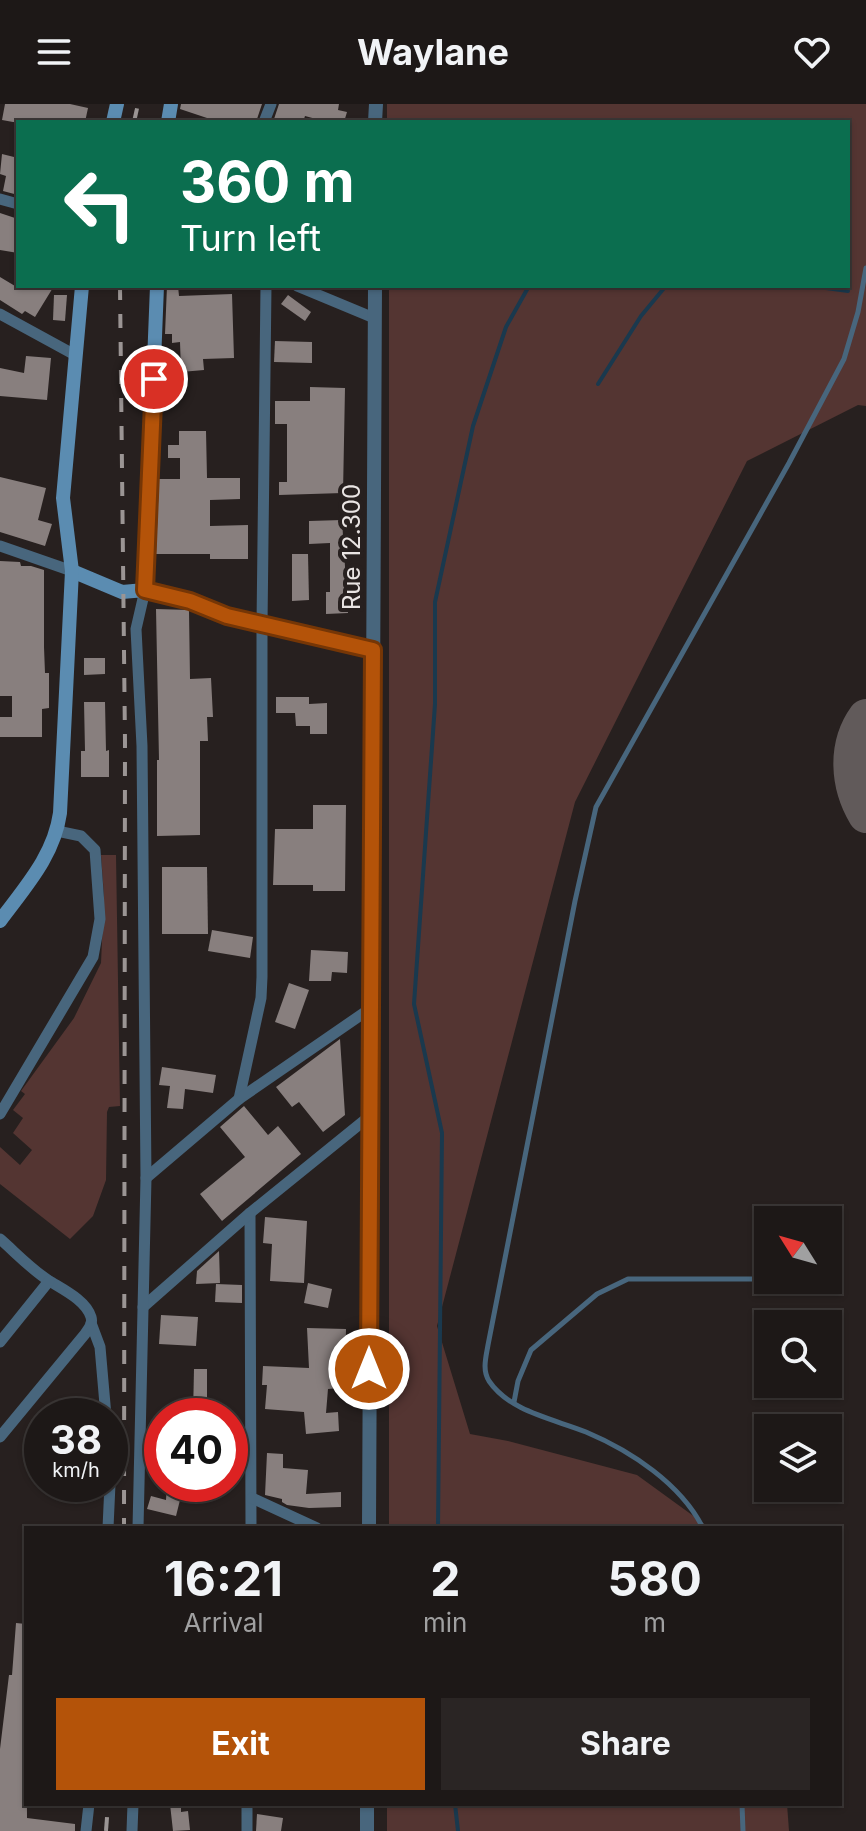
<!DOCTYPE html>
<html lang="en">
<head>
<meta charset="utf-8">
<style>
  body { margin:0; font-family:Inter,sans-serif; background:#2a2524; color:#f1f3f6; height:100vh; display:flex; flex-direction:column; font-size:30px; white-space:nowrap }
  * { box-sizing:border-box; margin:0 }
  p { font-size:26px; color:#a0a0a1 }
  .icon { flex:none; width:44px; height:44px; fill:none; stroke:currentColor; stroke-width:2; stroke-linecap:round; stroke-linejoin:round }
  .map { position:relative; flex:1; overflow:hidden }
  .panel { position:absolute; left:24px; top:1422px; width:818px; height:280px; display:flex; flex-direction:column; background:#1d1817; border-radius:0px; box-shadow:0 2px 6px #0004,0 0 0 2px #3b3736 }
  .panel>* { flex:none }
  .guide { position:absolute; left:16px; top:16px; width:834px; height:168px; border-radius:0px; box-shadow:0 2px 6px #0004,0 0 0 2px #3b3736; background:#0b6e4f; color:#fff; overflow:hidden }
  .needle { width:52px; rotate:307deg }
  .tools { position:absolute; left:754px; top:1102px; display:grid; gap:16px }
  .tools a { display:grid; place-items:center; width:88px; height:88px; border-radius:0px; background:#1d1817; box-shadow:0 2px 6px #0004,0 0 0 2px #3b3736; font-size:40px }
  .speed { position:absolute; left:24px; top:1294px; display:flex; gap:16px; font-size:40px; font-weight:700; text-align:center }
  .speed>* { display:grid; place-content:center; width:104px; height:104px; border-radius:50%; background:#1d1817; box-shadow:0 2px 6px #0004,0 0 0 2px #3b3736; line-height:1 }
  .speed small { font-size:20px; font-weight:400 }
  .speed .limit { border:12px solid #d22; background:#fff; color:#111 }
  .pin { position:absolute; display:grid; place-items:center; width:68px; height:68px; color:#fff; margin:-34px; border:4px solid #fff; border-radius:50%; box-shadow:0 2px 8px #0007 }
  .me { position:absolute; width:88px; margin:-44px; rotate:0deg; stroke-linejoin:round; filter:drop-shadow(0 0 6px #0008) }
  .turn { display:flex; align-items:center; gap:28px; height:168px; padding:0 32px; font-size:36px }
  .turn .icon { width:104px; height:104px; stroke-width:2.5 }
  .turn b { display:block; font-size:56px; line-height:68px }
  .eta { display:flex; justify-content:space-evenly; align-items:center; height:136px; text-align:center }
  .eta b { font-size:48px; font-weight:700; line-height:56px }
  .action { display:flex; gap:16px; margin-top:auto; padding:16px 32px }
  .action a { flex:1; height:92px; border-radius:0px; background:#b45309; color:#fff; font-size:32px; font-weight:700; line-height:92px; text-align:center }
  .action a+a { background:#2a2524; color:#f1f3f6 }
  header { display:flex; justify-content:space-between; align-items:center; height:104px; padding:0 32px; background:#1d1817; font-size:36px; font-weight:700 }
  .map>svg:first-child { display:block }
  .green { fill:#543532 }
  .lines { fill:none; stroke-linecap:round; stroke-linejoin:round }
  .stream { stroke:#1a394e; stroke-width:4 }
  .taxiway { stroke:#615a5a; stroke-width:36 }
  .building { fill:#887f7e }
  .service { stroke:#48667d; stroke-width:5 }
  .minor { stroke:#48667d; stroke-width:11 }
  .tertiary { stroke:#48667d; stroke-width:14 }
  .secondary { stroke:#5b8cb1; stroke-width:14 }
  .rail { stroke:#9b9594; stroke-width:4; stroke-dasharray:14 14; stroke-linecap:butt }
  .route-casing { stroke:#753606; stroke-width:20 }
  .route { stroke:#b45309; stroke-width:14 }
  .labels { text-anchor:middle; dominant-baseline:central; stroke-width:8; stroke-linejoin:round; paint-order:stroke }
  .street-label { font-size:24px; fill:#e9e4e3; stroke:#27201f }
</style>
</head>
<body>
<header><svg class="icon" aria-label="menu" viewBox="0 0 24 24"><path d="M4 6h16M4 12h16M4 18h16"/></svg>Waylane<svg class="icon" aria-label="heart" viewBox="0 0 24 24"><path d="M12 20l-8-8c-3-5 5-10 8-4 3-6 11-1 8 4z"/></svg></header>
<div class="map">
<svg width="866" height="1727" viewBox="0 0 866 1727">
  <rect width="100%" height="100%" fill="#27201f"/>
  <!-- green -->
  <g class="green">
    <path d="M 387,0 L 866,0 L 866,302 L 858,301 L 747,357 L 575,698 L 437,1222 L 470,1330 L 508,1337 L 637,1371 L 710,1424 L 389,1424 L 389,182 L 848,182 L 848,18 L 387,18 Z"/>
    <path d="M 101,751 L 116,751 L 120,1002 L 109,1003 L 107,1008 L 106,1076 L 93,1112 L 70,1135 L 0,1080 L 0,1043 L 20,1061 L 32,1046 L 13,1029 L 23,1014 L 13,1006 L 25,990 L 21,987 L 74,914 L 101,859 L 104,792 Z"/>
    <path d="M 387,1700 L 787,1700 L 789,1727 L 387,1727 Z"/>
  </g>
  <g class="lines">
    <!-- stream -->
    <g class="stream">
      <path d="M 811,182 L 848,187"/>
      <path d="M 598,280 L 641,212 L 665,183 L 674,182"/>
      <path d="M 438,1424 L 442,1029 L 414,900 L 435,600 L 435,498 L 473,322 L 506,223 L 529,182"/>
      <path d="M 455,1700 L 458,1727"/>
    </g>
    <!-- taxiway -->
    <path class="taxiway" d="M 866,613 C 845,642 848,681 866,711"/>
  </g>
  <!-- building -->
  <g class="building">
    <path d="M 5,0 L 70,0 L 88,4 L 85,18 L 13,18 L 2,16 Z"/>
    <path d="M 181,0 L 262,0 L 256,18 L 219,18 L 180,5 Z"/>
    <path d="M 279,0 L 339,0 L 338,6 L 347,8 L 344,18 L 327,18 L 305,12 L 303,18 L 273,18 Z"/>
    <path d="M 2,50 L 18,54 L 18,91 L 3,87 L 6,72 L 0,70 Z"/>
    <path d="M 0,109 L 18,115 L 18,149 L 0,146 Z"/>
    <path d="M 0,173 L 15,182 L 54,182 L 35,213 L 25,207 L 22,210 L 0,196 Z"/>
    <path d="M 167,182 L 178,182 L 179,192 L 232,190 L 234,254 L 203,255 L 204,266 L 181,268 L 180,238 L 172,239 L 172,230 L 165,230 Z"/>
    <path d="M 54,191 L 67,191 L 65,217 L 53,216 Z"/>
    <path d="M 288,191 L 311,208 L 305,217 L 281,200 Z"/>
    <path d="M 275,237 L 312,238 L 312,259 L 274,258 Z"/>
    <path d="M 26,252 L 51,254 L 47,296 L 0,292 L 0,264 L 24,269 Z"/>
    <path d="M 310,283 L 345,284 L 343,389 L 279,391 L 279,378 L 287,378 L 287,320 L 275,320 L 275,297 L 310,297 Z"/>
    <path d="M 179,327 L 206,327 L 207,374 L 240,374 L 240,395 L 210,396 L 210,422 L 248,421 L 248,455 L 210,455 L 210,450 L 156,450 L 159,375 L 180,375 L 180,354 L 168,354 L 168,341 L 179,341 Z"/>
    <path d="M 0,373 L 46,384 L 38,416 L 52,420 L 45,442 L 0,428 Z"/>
    <path d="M 342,416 L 348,509 L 326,510 L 326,488 L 330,488 L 330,439 L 309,440 L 309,417 Z"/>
    <path d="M 292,450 L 308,450 L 309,496 L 292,497 Z"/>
    <path d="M 0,457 L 20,458 L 21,462 L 31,462 L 44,466 L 44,543 L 45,569 L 49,569 L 49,604 L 42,605 L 42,633 L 0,633 L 0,613 L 12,613 L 12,592 L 0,592 Z"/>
    <path d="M 156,505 L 189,506 L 190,575 L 211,574 L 213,613 L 207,613 L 208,637 L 200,637 L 200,731 L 157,732 L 157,656 L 159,656 Z"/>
    <path d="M 84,554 L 105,554 L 105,570 L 84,571 Z"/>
    <path d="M 276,593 L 309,593 L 309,600 L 327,599 L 327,630 L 310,630 L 310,622 L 296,622 L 295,609 L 276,609 Z"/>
    <path d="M 84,598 L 105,598 L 106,647 L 109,646 L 109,673 L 81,673 L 81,647 L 85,647 Z"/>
    <path d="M 313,701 L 346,701 L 345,787 L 313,787 L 313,781 L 273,781 L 275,725 L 313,725 Z"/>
    <path d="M 162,763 L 207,763 L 208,830 L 162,830 Z"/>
    <path d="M 212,826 L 253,833 L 250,854 L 208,847 Z"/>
    <path d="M 311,846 L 348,848 L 347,869 L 332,868 L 331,877 L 309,877 Z"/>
    <path d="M 289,879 L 309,886 L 295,925 L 275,918 Z"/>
    <path d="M 340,935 L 345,1011 L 323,1028 L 299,998 L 292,1003 L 276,983 Z"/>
    <path d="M 162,963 L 216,971 L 213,989 L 185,985 L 183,1005 L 167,1004 L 170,982 L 159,981 Z"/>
    <path d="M 244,1002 L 268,1031 L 278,1022 L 301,1050 L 222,1117 L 200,1090 L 245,1053 L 220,1023 Z"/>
    <path d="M 265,1113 L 307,1117 L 304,1179 L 270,1177 L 272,1140 L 263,1139 Z"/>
    <path d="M 219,1147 L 220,1179 L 196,1180 L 197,1167 Z"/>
    <path d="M 308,1179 L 332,1185 L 328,1204 L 304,1199 Z"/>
    <path d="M 216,1180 L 242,1181 L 242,1199 L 215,1198 Z"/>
    <path d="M 161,1211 L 198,1213 L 196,1242 L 159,1240 Z"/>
    <path d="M 307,1224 L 346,1225 L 345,1267 L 349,1267 L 350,1283 L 328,1285 L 326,1309 L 338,1308 L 339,1327 L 306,1330 L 304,1308 L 265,1305 L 267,1281 L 262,1281 L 263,1262 L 309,1264 Z"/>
    <path d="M 194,1265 L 207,1265 L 207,1312 L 193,1312 Z"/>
    <path d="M 267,1349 L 283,1350 L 283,1364 L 308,1366 L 306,1390 L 341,1388 L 341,1403 L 309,1404 L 287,1401 L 282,1398 L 282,1395 L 265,1391 Z"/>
    <path d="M 167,1380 L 215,1380 L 213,1395 L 181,1392 L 176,1412 L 147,1405 L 151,1392 L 166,1396 Z"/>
    <path d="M 16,1519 L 26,1520 L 27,1714 L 75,1720 L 75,1727 L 0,1727 L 0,1645 L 9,1571 L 12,1571 Z"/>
    <path d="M 170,1700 L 181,1700 L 181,1708 L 188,1707 L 190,1726 L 173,1727 Z"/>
    <path d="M 257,1710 L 283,1714 L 281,1727 L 256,1727 Z"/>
  </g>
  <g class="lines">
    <!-- service -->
    <g class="service">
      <path d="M 798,1176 L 808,1176"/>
      <path d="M 514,1298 L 518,1277 L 531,1246 L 597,1190 L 628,1175 L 768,1175"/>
      <path d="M 703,1424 C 681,1380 631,1347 586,1328 C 554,1315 510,1308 489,1277 C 482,1266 486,1253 488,1241 L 575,797 L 596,703 L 789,359 L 844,255 L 858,208 L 866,164"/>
      <path d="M 742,1700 L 743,1727"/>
    </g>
    <!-- minor -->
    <g class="minor">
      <path d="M 264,18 L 271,0"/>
      <path d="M 0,95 L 18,100"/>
      <path d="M 297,182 L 374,214"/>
      <path d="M 0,210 L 75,251"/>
      <path d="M 0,442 L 72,467"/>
      <path d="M 239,995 L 261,894 L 262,873 L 262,521 L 266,182"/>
      <path d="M 0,1010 L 93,853 L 100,815 L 95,746 L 81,732 L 57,727"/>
      <path d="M 146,1074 L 239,995 L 371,904"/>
      <path d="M 250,1109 L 251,1424"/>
      <path d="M 0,1135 C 16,1149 31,1165 48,1176 C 62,1185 86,1196 91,1213 C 93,1220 89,1224 85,1230 L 0,1333"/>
      <path d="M 143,1203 L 250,1109 L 371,1011"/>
      <path d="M 91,1219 L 100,1243 L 106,1312"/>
      <path d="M 0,1238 L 49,1177"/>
      <path d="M 110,1366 L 110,1378"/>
      <path d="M 252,1394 L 317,1424"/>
      <path d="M 108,1424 L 110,1380"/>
      <path d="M 138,1424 L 146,1074 L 142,642 L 136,525 L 145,486 L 190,497 L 227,512 L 373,546"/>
      <path d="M 86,1727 L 89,1700"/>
      <path d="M 132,1727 L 133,1700"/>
      <path d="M 247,1727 L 247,1700"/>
    </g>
    <!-- tertiary -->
    <g class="tertiary">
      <path d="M 375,18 L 376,0"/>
      <path d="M 369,1424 L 375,182"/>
      <path d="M 367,1727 L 367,1700"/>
    </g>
    <!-- secondary -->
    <g class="secondary">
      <path d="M 113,18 L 117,0"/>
      <path d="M 168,18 L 171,0"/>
      <path d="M 72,467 L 122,488 L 145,486 L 157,182"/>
      <path d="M 0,817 C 25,783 54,752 60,709 L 72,467 L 63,394 L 82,182"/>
    </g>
    <!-- rail -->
    <g class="rail">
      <path d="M 134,18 L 138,0"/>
      <path d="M 120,182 L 125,638 L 124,1424"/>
      <path d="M 106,1727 L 108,1700"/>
    </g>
  </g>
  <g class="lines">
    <!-- route casing -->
    <g class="route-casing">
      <path id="route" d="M 154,275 L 145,486 L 190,497 L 227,512 L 373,546 L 369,1265"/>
    </g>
    <!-- route -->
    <use href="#route" class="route"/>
  </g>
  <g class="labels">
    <!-- street labels -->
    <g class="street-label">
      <text transform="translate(351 443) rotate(-90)">Rue 12.300</text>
    </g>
  </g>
</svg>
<div class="tools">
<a><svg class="needle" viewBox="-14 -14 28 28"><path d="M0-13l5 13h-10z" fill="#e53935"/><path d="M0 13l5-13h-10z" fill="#a0a0a1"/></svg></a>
<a><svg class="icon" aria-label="search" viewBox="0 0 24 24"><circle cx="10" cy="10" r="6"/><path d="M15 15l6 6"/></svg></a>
<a><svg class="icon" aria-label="layers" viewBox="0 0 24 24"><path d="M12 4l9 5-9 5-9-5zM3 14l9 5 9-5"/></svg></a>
</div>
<div class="speed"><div>38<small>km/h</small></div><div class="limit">40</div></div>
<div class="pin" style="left:154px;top:275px;background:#d93025"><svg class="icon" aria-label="arrive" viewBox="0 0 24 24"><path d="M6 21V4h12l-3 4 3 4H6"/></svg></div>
<svg class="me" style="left:369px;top:1265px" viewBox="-20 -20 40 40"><circle r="17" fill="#b45309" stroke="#fff" stroke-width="3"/><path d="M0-11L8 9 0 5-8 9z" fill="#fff"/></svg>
<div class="guide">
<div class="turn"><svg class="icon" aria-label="left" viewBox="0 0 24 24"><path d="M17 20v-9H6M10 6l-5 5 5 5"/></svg><div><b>360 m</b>Turn left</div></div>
</div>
<section class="panel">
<div class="eta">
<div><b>16:21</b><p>Arrival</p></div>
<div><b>2</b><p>min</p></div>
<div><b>580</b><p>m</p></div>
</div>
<div class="action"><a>Exit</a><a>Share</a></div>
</section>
</div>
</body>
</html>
